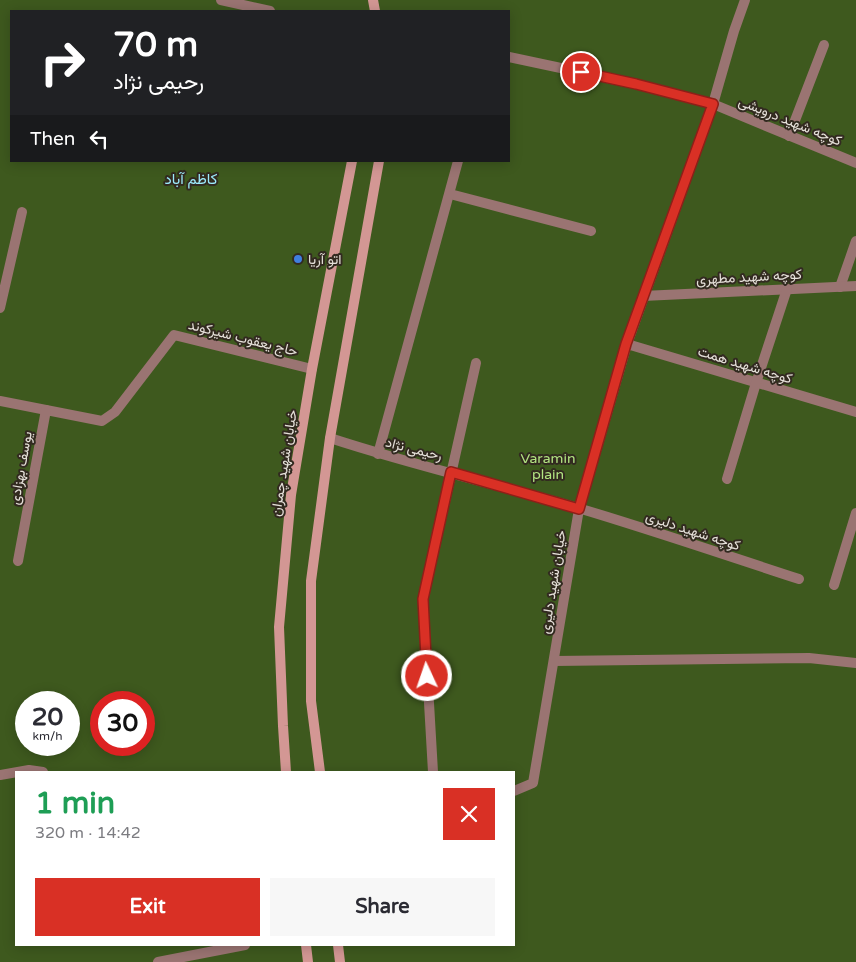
<!DOCTYPE html>
<html lang="en">
<head>
<meta charset="utf-8">
<style>
  body { margin:0; font-family:"Varela Round",Vazirmatn,sans-serif; background:#f7f7f7; color:#2b2b33; height:100vh; display:flex; flex-direction:column; font-size:19px; white-space:nowrap }
  * { box-sizing:border-box; margin:0 }
  p { font-size:16px; color:#7c7c81 }
  .icon { flex:none; width:28px; height:28px; fill:none; stroke:currentColor; stroke-width:2; stroke-linecap:round; stroke-linejoin:round }
  .map { position:relative; flex:1; overflow:hidden }
  .panel { position:absolute; left:15px; top:771px; width:500px; height:175px; display:flex; flex-direction:column; background:#fff; border-radius:0px; box-shadow:0 2px 12px #0003 }
  .panel>* { flex:none }
  .top-card { position:absolute; left:10px; top:10px; width:500px; height:152px; border-radius:0px; box-shadow:0 2px 12px #0003; background:#202124; color:#fff; overflow:hidden }
  .speed { position:absolute; left:15px; top:691px; display:flex; gap:10px; font-size:25px; font-weight:700; text-align:center }
  .speed>* { display:grid; place-content:center; width:65px; height:65px; border-radius:50%; background:#fff; box-shadow:0 2px 12px #0003; line-height:1 }
  .speed small { font-size:12px; font-weight:400 }
  .speed .limit { border:8px solid #d22; background:#fff; color:#111 }
  .pin { position:absolute; display:grid; place-items:center; width:42px; height:42px; color:#fff; margin:-21px; border:2px solid #fff; border-radius:50%; box-shadow:0 1px 5px #0007 }
  .me { position:absolute; width:55px; margin:-28px; rotate:357deg; stroke-linejoin:round; filter:drop-shadow(0 0 4px #0008) }
  .turn { display:flex; align-items:center; gap:18px; height:105px; padding:0 20px; font-size:22px }
  .turn .icon { width:65px; height:65px; stroke-width:2.5 }
  .turn b { display:block; font-size:35px; line-height:42px }
  .then { display:flex; align-items:center; height:48px; padding:0 20px; background:#0003; gap:10px; font-size:19px }
  .round { display:grid; place-items:center; flex:none; width:52px; height:52px; border-radius:0px; background:#f7f7f7 }
  .overview { display:flex; align-items:center; justify-content:space-between; height:85px; padding:0 20px }
  h1 { font-size:30px; font-weight:700; line-height:38px; color:#1e9e55 }
  .cta { display:flex; gap:10px; margin-top:auto; padding:10px 20px }
  .cta a { flex:1; height:58px; border-radius:0px; background:#d93025; color:#fff; font-size:20px; font-weight:700; line-height:58px; text-align:center }
  .cta a+a { background:#f7f7f7; color:#2b2b33 }
  .map>svg:first-child { display:block }
  .green { fill:#3e591e; fill-rule:evenodd }
  .lines { fill:none; stroke-linecap:round; stroke-linejoin:round }
  .minor { stroke:#9a7472; stroke-width:10 }
  .tertiary { stroke:#9a7472; stroke-width:10 }
  .secondary { stroke:#d39794; stroke-width:10 }
  .route-casing { stroke:#8d1f18; stroke-width:12 }
  .route { stroke:#d93025; stroke-width:9 }
  .shop-dot { fill:#3f7fe0; stroke:#322a20; stroke-width:2 }
  .labels { text-anchor:middle; dominant-baseline:central; stroke-width:4; stroke-linejoin:round; paint-order:stroke }
  .street-label { font-size:14px; fill:#e6e1da; stroke:#322a20 }
  .poi-label { font-size:14px; fill:#e6e1da; stroke:#322a20; text-anchor:start }
  .park-label { font-size:14px; fill:#b3e582; stroke:#322a20 }
  .neighbourhood-label { font-size:15px; fill:#9ceafb; stroke:#322a20 }
</style>
</head>
<body>
<div class="map">
<svg width="856" height="962" viewBox="0 0 856 962">
  <rect width="100%" height="100%" fill="#3c342a"/>
  <!-- green -->
  <path class="green" d="M 0,0 L 856,0 L 856,962 L 0,962 ZM 11,11 L 509,11 L 509,161 L 11,161 ZM 26,702 L 69,702 L 69,745 L 26,745 ZM 101,702 L 144,702 L 144,745 L 101,745 ZM 16,772 L 514,772 L 514,945 L 16,945 Z"/>
  <g class="lines">
    <!-- minor -->
    <g class="minor">
      <path d="M 221,0 L 270,11"/>
      <path d="M 509,57 L 636,84 L 713,104 L 856,163"/>
      <path d="M 789,136 L 824,45"/>
      <path d="M 450,194 L 591,231"/>
      <path d="M 840,287 L 856,241"/>
      <path d="M 643,296 L 856,286"/>
      <path d="M 0,308 L 22,212"/>
      <path d="M 627,344 L 856,412"/>
      <path d="M 0,401 L 102,421 L 115,412 L 174,335 L 312,369"/>
      <path d="M 330,438 C 412,465 496,484 578,508 C 652,530 725,555 799,579"/>
      <path d="M 378,454 L 458,161"/>
      <path d="M 727,479 L 756,383 L 787,289"/>
      <path d="M 18,561 L 46,410"/>
      <path d="M 834,585 L 856,513"/>
      <path d="M 554,661 L 809,658 L 856,663"/>
      <path d="M 433,772 L 423,599 L 476,363"/>
      <path d="M 514,791 L 533,783 L 579,509 L 627,344 L 713,104 L 734,31 L 745,0"/>
      <path d="M 158,962 L 245,945"/>
    </g>
    <!-- tertiary -->
    <path class="tertiary" d="M 0,775 L 29,770 L 43,772"/>
    <!-- secondary -->
    <g class="secondary">
      <path d="M 373,0 L 375,11"/>
      <path d="M 286,772 L 283,726 L 279,627 L 291,495 L 312,369 L 352,161"/>
      <path d="M 320,772 L 311,701 L 311,581 L 330,438 L 379,161"/>
      <path d="M 306,945 L 308,962"/>
      <path d="M 338,945 L 340,962"/>
    </g>
  </g>
  <g class="lines">
    <!-- route casing -->
    <g class="route-casing">
      <path id="route" d="M 427,676 L 423,599 L 451,472 L 579,509 L 626,344 L 713,104 L 636,84 L 581,72"/>
    </g>
    <!-- route -->
    <use href="#route" class="route"/>
  </g>
  <!-- markers -->
  <circle class="shop-dot" cx="298" cy="259" r="5"/>
  <g class="labels">
    <!-- street labels -->
    <g class="street-label">
      <text transform="translate(790 121) rotate(22)">کوچه شهید درویشی</text>
      <text transform="translate(749 277) rotate(-3)">کوچه شهید مطهری</text>
      <text transform="translate(243 338) rotate(14)">حاج یعقوب شیرکوند</text>
      <text transform="translate(745 365) rotate(17)">کوچه شهید همت</text>
      <text transform="translate(414 449) rotate(14)">رحیمی نژاد</text>
      <text transform="translate(284 463) rotate(-81)">خیابان شهید چمران</text>
      <text transform="translate(21 468) rotate(-80)">یوسف بهزادی</text>
      <text transform="translate(693 531) rotate(18)">کوچه شهید دلیری</text>
      <text transform="translate(553 582) rotate(-81)">خیابان شهید دلیری</text>
    </g>
    <!-- poi labels -->
    <g class="poi-label">
      <text x="308" y="259">اتو آریا</text>
    </g>
    <!-- park labels -->
    <g class="park-label">
      <text x="548" y="458">Varamin<tspan x="548" dy="16">plain</tspan></text>
    </g>
    <!-- neighbourhood labels -->
    <g class="neighbourhood-label">
      <text x="191" y="179">کاظم آباد</text>
    </g>
  </g>
</svg>
<div class="speed"><div>20<small>km/h</small></div><div class="limit">30</div></div>
<div class="pin" style="left:581px;top:72px;background:#d93025"><svg class="icon" aria-label="arrive" viewBox="0 0 24 24"><path d="M6 21V4h12l-3 4 3 4H6"/></svg></div>
<svg class="me" style="left:427px;top:676px" viewBox="-20 -20 40 40"><circle r="17" fill="#d93025" stroke="#fff" stroke-width="3"/><path d="M0-11L8 9 0 5-8 9z" fill="#fff"/></svg>
<div class="top-card">
<div class="turn"><svg class="icon" aria-label="right" viewBox="0 0 24 24"><path d="M7 20v-9h11M14 6l5 5-5 5"/></svg><div><b>70 m</b>رحیمی نژاد</div></div>
<div class="then">Then<svg class="icon" aria-label="left" viewBox="0 0 24 24"><path d="M17 20v-9H6M10 6l-5 5 5 5"/></svg></div>
</div>
<section class="panel">
<div class="overview"><div><h1>1 min</h1><p>320 m · 14:42</p></div><a class="round" style="background:#d93025;color:#fff"><svg class="icon" aria-label="close" viewBox="0 0 24 24"><path d="M6 6l12 12M18 6L6 18"/></svg></a></div>
<div class="cta"><a>Exit</a><a>Share</a></div>
</section>
</div>
</body>
</html>
